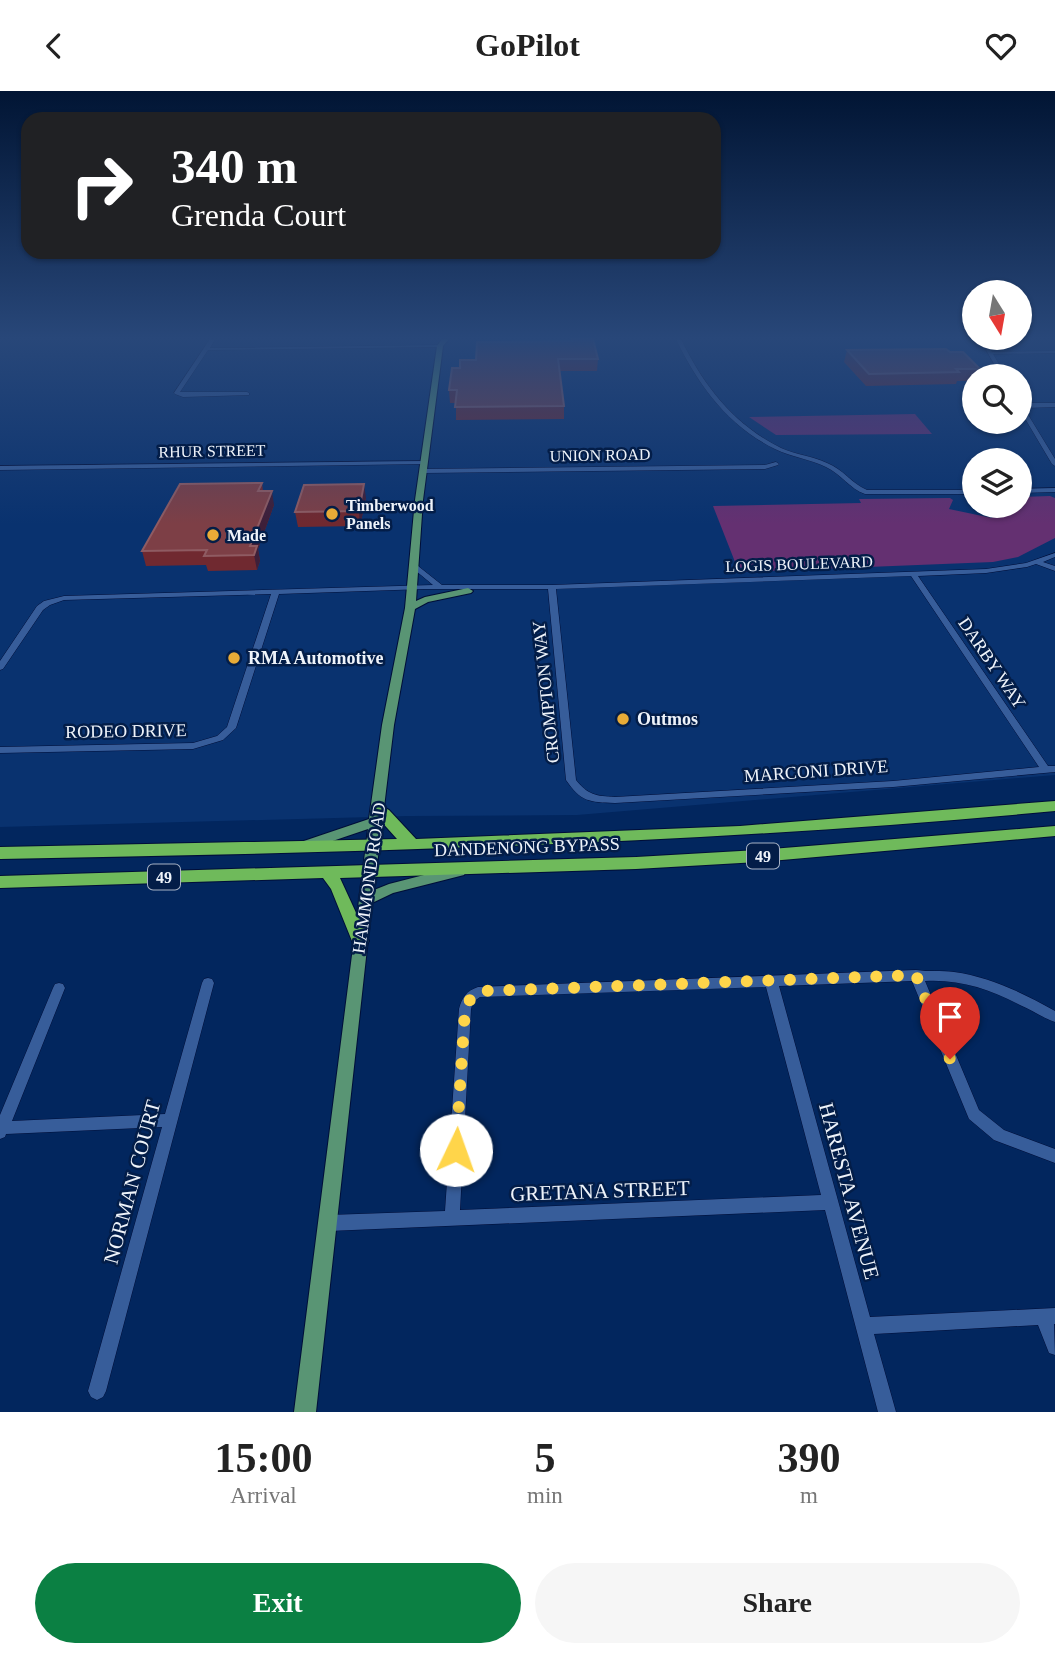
<!DOCTYPE html>
<html lang="en">
<head>
<meta charset="utf-8">
<style>
  body { margin:0; font-family:"Times New Roman",serif; background:#f6f6f6; color:#222; height:100vh; display:flex; flex-direction:column; font-size:26px; white-space:nowrap }
  * { box-sizing:border-box; margin:0 }
  p { font-size:23px; color:#767676 }
  .icon { flex:none; width:38px; height:38px; fill:none; stroke:currentColor; stroke-width:2; stroke-linecap:round; stroke-linejoin:round }
  .map { position:relative; height:1321px; overflow:hidden }
  .drawer { display:flex; flex-direction:column; background:#fff; flex:1 }
  .drawer>* { flex:none }
  .top-card { position:absolute; left:21px; top:21px; width:700px; height:147px; border-radius:21px; box-shadow:0 2px 5px #0004; background:#202124; color:#fff; overflow:hidden }
  .needle { width:46px; rotate:169deg }
  .fabs { position:absolute; left:962px; top:189px; display:grid; gap:14px }
  .fabs a { display:grid; place-items:center; width:70px; height:70px; border-radius:50%; background:#fff; box-shadow:0 2px 5px #0004; font-size:35px }
  .pin { position:absolute; display:grid; place-items:center; width:60px; height:60px; color:#fff; margin:-72px -30px; border-radius:50% 50% 50% 0; rotate:-45deg; box-shadow:0 0 7px #0007 }
  .pin .icon { rotate:45deg }
  .me { position:absolute; width:77px; margin:-38px; rotate:3deg; stroke-linejoin:round; filter:drop-shadow(0 0 5px #0008) }
  .turn { display:flex; align-items:center; gap:24px; height:147px; padding:0 35px; font-size:32px }
  .turn .icon { width:91px; height:91px; stroke-width:2.5 }
  .turn b { display:block; font-size:49px; line-height:60px }
  .eta { display:flex; justify-content:space-evenly; align-items:center; height:119px; text-align:center }
  .eta b { font-size:42px; font-weight:800; line-height:49px }
  .primary-button { display:flex; gap:14px; margin-top:auto; padding:14px 35px }
  .primary-button a { flex:1; height:80px; border-radius:42px; background:#0b8043; color:#fff; font-size:28px; font-weight:800; line-height:80px; text-align:center }
  .primary-button a+a { background:#f6f6f6; color:#222 }
  header { display:flex; justify-content:space-between; align-items:center; height:91px; padding:0 35px; background:#fff; font-size:32px; font-weight:800 }
  .map>svg:first-child { display:block }
  .built { fill:#09326f; fill-rule:evenodd }
  .green { fill:#643071 }
  .lines { fill:none; stroke-linecap:round; stroke-linejoin:round }
  .minor-casing { stroke:#000e38; stroke-width:1 }
  .major-casing { stroke:#000e38; stroke-width:2 }
  .highway-casing { stroke:#000e38; stroke-width:2 }
  .minor { fill:#375d9a; fill-rule:evenodd }
  .major { fill:#599574; fill-rule:evenodd }
  .highway { fill:#6fba5b; fill-rule:evenodd }
  .wall { fill:#702930 }
  .shaded-wall { fill:#3e1f39 }
  .building { fill:#7d3f46; stroke:#8f5b62; stroke-width:2 }
  .route { stroke:#ffd54a; stroke-width:12; stroke-dasharray:0 21.6 }
  .poi-dot { fill:#e8ab37; stroke:#031d48; stroke-width:2.5 }
  .labels { text-anchor:middle; dominant-baseline:central; stroke-width:5; stroke-linejoin:round; paint-order:stroke }
  .far-street-label { font-size:16px; fill:#eef3fa; stroke:#031d48 }
  .far-poi-label { font-size:16px; font-weight:bold; fill:#eef3fa; stroke:#031d48; text-anchor:start }
  .shield { fill:#031d48; stroke:#a8b3c5; stroke-width:2 }
  .shield-label { font-size:16px; font-weight:bold; fill:#eef3fa }
  .poi-label { font-size:18px; font-weight:bold; fill:#eef3fa; stroke:#031d48; text-anchor:start }
  .street-label { font-size:18px; fill:#eef3fa; stroke:#031d48 }
  .near-street-label { font-size:21px; fill:#eef3fa; stroke:#031d48 }
</style>
</head>
<body>
<header><svg class="icon" aria-label="back" viewBox="0 0 24 24"><path d="M15 5l-7 7 7 7"/></svg>GoPilot<svg class="icon" aria-label="heart" viewBox="0 0 24 24"><path d="M12 20l-8-8c-3-5 5-10 8-4 3-6 11-1 8 4z"/></svg></header>
<div class="map">
<svg width="1055" height="1321" viewBox="0 0 1055 1321">
  <rect width="100%" height="100%" fill="#02265e"/>
  <!-- built -->
  <path class="built" d="M 0,248 L 1055,248 L 1055,684 L 577,724 L 408,725 L 0,736 ZM 975,285 L 1020,285 L 1020,331 L 975,331 ZM 975,369 L 1020,369 L 1020,415 L 975,415 Z"/>
  <!-- green -->
  <g class="green">
    <path d="M 915,323 L 932,343 L 776,344 L 749,326 Z"/>
    <path d="M 1050,405 L 1055,407 L 1055,447 L 1018,466 L 993,471 L 746,481 L 743,477 L 737,476 L 713,415 L 861,412 L 859,408 L 950,407 L 953,409 L 949,418 L 992,427 L 995,422 L 993,415 L 1020,415 L 1020,406 Z"/>
  </g>
  <g class="lines">
    <!-- minor casing -->
    <g class="minor-casing">
      <g id="minor">
        <path d="M 210,248 L 215,248 L 210,257 L 440,254 L 442,255 L 440,256 L 208,259 L 180,301 L 247,301 L 249,302 L 249,304 L 183,306 L 175,303 L 174,302 Z"/>
        <path d="M 676,248 L 681,248 C 703,294 734,334 781,357 C 796,364 813,365 827,372 C 843,378 852,393 867,399 L 975,399 L 975,403 L 865,403 C 850,398 841,383 826,376 C 810,368 791,366 775,358 C 728,335 698,294 676,248 Z"/>
        <path d="M 980,248 L 985,248 L 992,261 L 1055,260 L 1055,262 L 993,263 L 1006,285 L 1001,285 Z"/>
        <path d="M 1020,312 L 1055,312 L 1055,316 L 1024,317 L 1055,368 L 1055,375 L 1052,373 L 1020,319 Z"/>
        <path d="M 426,370 L 426,372 L 424,373 L 0,379 L 0,375 Z"/>
        <path d="M 776,371 L 779,373 L 778,374 L 765,378 L 423,382 L 420,380 L 423,378 L 765,374 Z"/>
        <path d="M 1055,397 L 1055,401 L 1020,402 L 1020,398 Z"/>
        <path d="M 1055,462 L 1055,466 L 1043,471 L 1055,475 L 1055,480 L 1036,473 L 1027,476 L 986,482 L 918,485 L 1048,675 L 1055,675 L 1055,681 L 893,696 L 615,712 C 589,711 581,711 566,689 L 548,498 L 424,498 L 279,503 L 236,637 L 223,649 L 193,658 L 0,662 L 0,656 L 193,652 L 217,645 L 227,636 L 271,503 L 64,509 L 50,514 L 43,519 L 3,578 L 0,579 L 0,570 L 37,515 L 44,510 L 64,505 L 433,494 L 410,475 L 410,471 L 413,471 L 442,494 L 552,494 L 986,478 L 1026,472 ZM 911,485 L 1039,676 L 893,690 L 615,706 C 596,705 588,704 576,689 L 556,498 Z"/>
        <path d="M 916,879 C 928,881 941,879 954,881 C 990,886 1023,902 1055,920 L 1055,931 C 1043,927 1032,919 1020,914 C 990,898 959,888 925,890 L 979,1019 L 1004,1039 L 1055,1058 L 1055,1072 L 994,1049 L 969,1028 L 912,890 L 779,895 L 870,1226 L 1055,1217 L 1055,1233 L 1054,1233 L 1055,1264 L 1049,1262 L 1038,1234 L 874,1243 L 896,1321 L 878,1321 L 825,1119 L 329,1140 L 324,1137 L 321,1132 L 324,1127 L 329,1124 L 445,1120 L 459,918 C 462,907 466,900 478,896 ZM 766,896 L 821,1104 L 460,1119 L 471,918 L 473,911 L 480,906 Z"/>
        <path d="M 208,887 L 212,888 L 214,892 L 106,1300 L 103,1306 L 97,1309 L 91,1306 L 88,1300 L 162,1036 L 6,1043 L 5,1046 L 0,1048 L 0,1024 L 53,897 L 55,893 L 59,892 L 63,893 L 65,897 L 12,1030 L 165,1023 L 202,892 L 204,888 Z"/>
      </g>
    </g>
    <!-- major casing -->
    <g class="major-casing">
      <path id="major" d="M 442,248 L 449,248 L 443,255 L 423,409 L 416,510 L 425,506 L 468,497 L 473,500 L 471,502 L 428,511 L 415,518 L 394,634 L 374,799 L 389,793 L 459,775 L 464,776 L 466,780 L 464,784 L 393,802 L 372,812 L 316,1321 L 294,1321 L 368,738 L 303,760 L 298,758 L 296,755 L 298,752 L 369,728 L 382,634 L 405,517 L 415,409 L 437,255 Z"/>
    </g>
    <!-- highway casing -->
    <g class="highway-casing">
      <g id="highway">
        <path d="M 1055,710 L 1055,720 C 704,753 352,762 0,768 L 0,756 L 397,748 L 371,719 L 374,715 L 379,714 L 389,719 L 416,748 L 740,735 Z"/>
        <path d="M 1055,735 L 1055,745 L 758,771 L 636,778 L 340,787 L 369,850 L 366,855 L 360,857 L 354,855 L 331,798 L 323,787 L 0,797 L 0,785 L 636,766 L 758,759 Z"/>
      </g>
    </g>
    <!-- minor -->
    <use href="#minor" class="minor"/>
    <!-- major -->
    <use href="#major" class="major"/>
    <!-- highway -->
    <use href="#highway" class="highway"/>
  </g>
  <!-- wall -->
  <g class="wall">
    <path d="M 847,259 L 950,261 L 980,278 L 978,285 L 975,285 L 975,290 L 957,290 L 956,293 L 866,295 L 844,271 Z"/>
    <path d="M 598,268 L 597,280 L 560,280 L 564,315 L 564,328 L 456,329 L 456,312 L 450,312 L 449,299 L 460,277 L 476,269 Z"/>
    <path d="M 262,392 L 263,400 L 274,414 L 258,458 L 260,470 L 257,479 L 208,480 L 206,474 L 146,475 L 142,460 Z"/>
    <path d="M 366,407 L 360,435 L 298,436 L 295,421 Z"/>
  </g>
  <!-- shaded-wall -->
  <g class="shaded-wall">
    <path d="M 364,393 L 366,407 L 360,435 L 359,420 Z"/>
    <path d="M 272,400 L 274,414 L 258,458 L 260,470 L 257,479 L 254,464 L 250,455 Z"/>
  </g>
  <!-- building -->
  <g class="building">
    <path d="M 572,248 L 593,248 L 598,268 L 558,268 L 564,315 L 455,316 L 457,299 L 449,299 L 452,277 L 460,277 L 460,269 L 476,269 L 477,251 L 572,250 Z"/>
    <path d="M 946,258 L 950,261 L 963,261 L 980,278 L 956,278 L 959,281 L 869,283 L 847,259 Z"/>
    <path d="M 262,392 L 258,400 L 272,400 L 250,455 L 257,455 L 254,464 L 204,465 L 207,459 L 142,460 L 180,393 Z"/>
    <path d="M 364,393 L 359,420 L 295,421 L 304,394 Z"/>
  </g>
  <!-- sky -->
  <linearGradient id="sky" x2="0" y2="1"><stop stop-color="#011534"/><stop offset="0.57" stop-color="#284779"/><stop offset="1" stop-color="#284779" stop-opacity="0"/></linearGradient>
  <rect width="1055" height="433" fill="url(#sky)"/>
  <g class="lines">
    <!-- route -->
    <path class="route" d="M 456,1059 L 465,918 L 472,905 L 484,900 L 916,884 L 950,968"/>
  </g>
  <!-- markers -->
  <g class="poi-dot">
    <circle cx="332" cy="423" r="7"/>
    <circle cx="213" cy="444" r="7"/>
    <circle cx="234" cy="567" r="7"/>
    <circle cx="623" cy="628" r="7"/>
  </g>
  <g class="labels">
    <!-- far-street labels -->
    <g class="far-street-label">
      <text transform="translate(212 360) rotate(-1)">RHUR STREET</text>
      <text transform="translate(600 364) rotate(-1)">UNION ROAD</text>
      <text transform="translate(799 473) rotate(-2)">LOGIS BOULEVARD</text>
    </g>
    <!-- far-poi labels -->
    <g class="far-poi-label">
      <text x="346" y="414">Timberwood<tspan x="346" dy="18">Panels</tspan></text>
      <text x="227" y="444">Made</text>
    </g>
    <!-- shield labels -->
    <g class="shield">
      <rect x="747" y="752.5" width="32" height="25" rx="5"/>
      <rect x="148" y="773.5" width="32" height="25" rx="5"/>
    </g>
    <g class="shield-label">
      <text x="763" y="765">49</text>
      <text x="164" y="786">49</text>
    </g>
    <!-- poi labels -->
    <g class="poi-label">
      <text x="248" y="567">RMA Automotive</text>
      <text x="637" y="628">Outmos</text>
    </g>
    <!-- street labels -->
    <g class="street-label">
      <text transform="translate(992 572) rotate(56)">DARBY WAY</text>
      <text transform="translate(546 601) rotate(-96)">CROMPTON WAY</text>
      <text transform="translate(126 640) rotate(-1)">RODEO DRIVE</text>
      <text transform="translate(816 680) rotate(-4)">MARCONI DRIVE</text>
      <text transform="translate(527 756) rotate(-2)">DANDENONG BYPASS</text>
      <text transform="translate(369 787) rotate(-82)">HAMMOND ROAD</text>
    </g>
    <!-- near-street labels -->
    <g class="near-street-label">
      <text transform="translate(132 1091) rotate(-75)">NORMAN COURT</text>
      <text transform="translate(600 1100) rotate(-2)">GRETANA STREET</text>
      <text transform="translate(849 1100) rotate(75)">HARESTA AVENUE</text>
    </g>
  </g>
</svg>
<div class="fabs">
<a><svg class="needle" viewBox="-14 -14 28 28"><path d="M0-13l5 13h-10z" fill="#e53935"/><path d="M0 13l5-13h-10z" fill="#767676"/></svg></a>
<a><svg class="icon" aria-label="search" viewBox="0 0 24 24"><circle cx="10" cy="10" r="6"/><path d="M15 15l6 6"/></svg></a>
<a><svg class="icon" aria-label="layers" viewBox="0 0 24 24"><path d="M12 4l9 5-9 5-9-5zM3 14l9 5 9-5"/></svg></a>
</div>
<div class="pin" style="left:950px;top:968px;background:#d93025"><svg class="icon" aria-label="arrive" viewBox="0 0 24 24"><path d="M6 21V4h12l-3 4 3 4H6"/></svg></div>
<svg class="me" style="left:456px;top:1059px" viewBox="-20 -20 40 40"><circle r="19" fill="#fff"/><path d="M0-13L10 11 0 6-10 11z" fill="#ffd54a"/></svg>
<div class="top-card">
<div class="turn"><svg class="icon" aria-label="right" viewBox="0 0 24 24"><path d="M7 20v-9h11M14 6l5 5-5 5"/></svg><div><b>340 m</b>Grenda Court</div></div>
</div>
</div>
<section class="drawer">
<div class="eta">
<div><b>15:00</b><p>Arrival</p></div>
<div><b>5</b><p>min</p></div>
<div><b>390</b><p>m</p></div>
</div>
<div class="primary-button"><a>Exit</a><a>Share</a></div>
</section>
</body>
</html>
